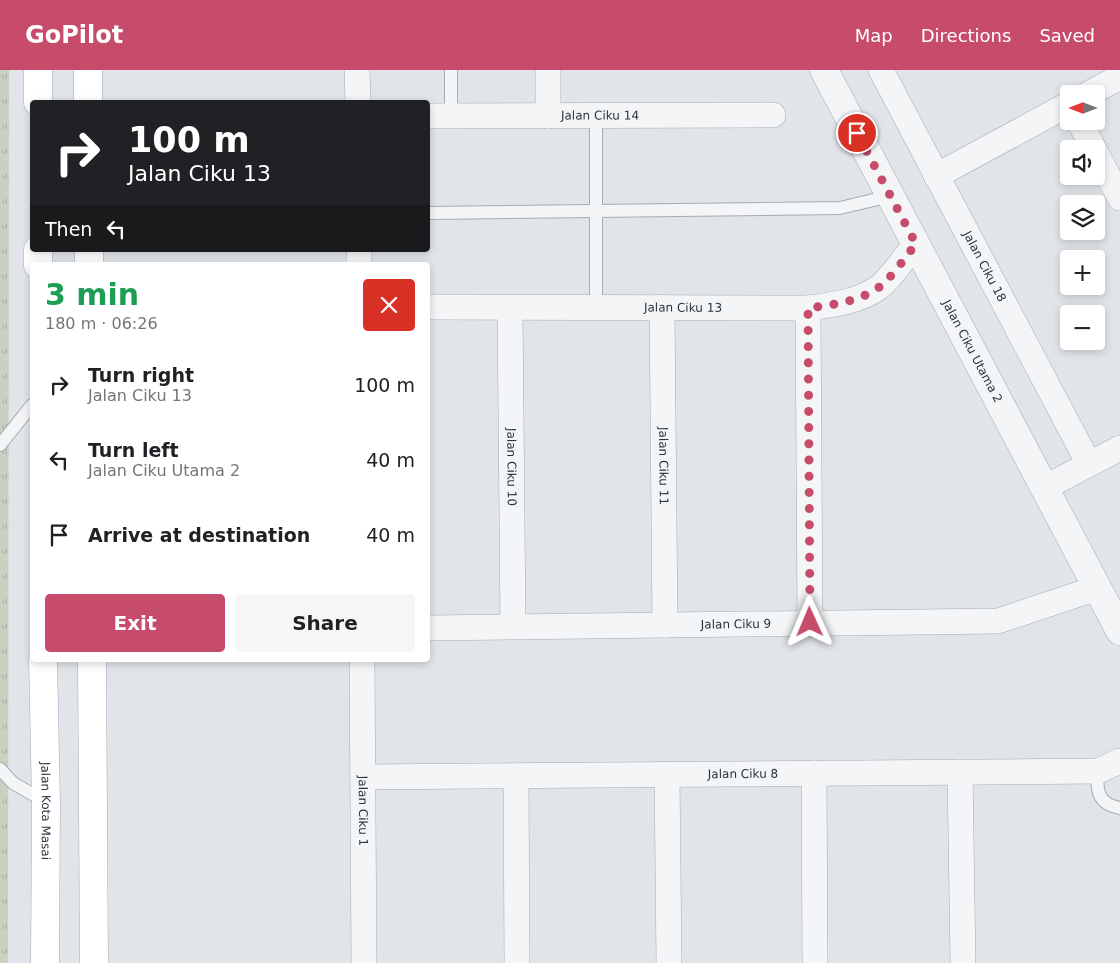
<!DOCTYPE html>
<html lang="en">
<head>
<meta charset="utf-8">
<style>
  body { margin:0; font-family:"DejaVu Sans",sans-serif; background:#f6f6f6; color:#202124; height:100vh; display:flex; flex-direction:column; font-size:19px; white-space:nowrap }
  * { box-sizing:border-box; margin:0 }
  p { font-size:16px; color:#757577 }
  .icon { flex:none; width:28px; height:28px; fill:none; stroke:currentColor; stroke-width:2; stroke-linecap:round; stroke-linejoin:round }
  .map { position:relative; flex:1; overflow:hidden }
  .panel { position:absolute; left:30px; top:192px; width:400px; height:400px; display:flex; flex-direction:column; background:#fff; border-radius:5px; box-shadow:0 2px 8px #0003 }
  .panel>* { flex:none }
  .banner { position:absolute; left:30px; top:30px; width:400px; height:152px; border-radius:5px; box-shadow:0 2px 8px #0003; background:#202124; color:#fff; overflow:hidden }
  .needle { width:32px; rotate:270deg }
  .buttons { position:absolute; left:1060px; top:15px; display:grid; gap:10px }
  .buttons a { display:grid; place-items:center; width:45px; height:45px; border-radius:5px; background:#fff; box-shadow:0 2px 8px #0003; font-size:25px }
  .pin { position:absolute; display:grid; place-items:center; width:42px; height:42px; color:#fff; margin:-21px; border:2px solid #fff; border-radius:50%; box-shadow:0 1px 5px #0007 }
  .me { position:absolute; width:55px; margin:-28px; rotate:359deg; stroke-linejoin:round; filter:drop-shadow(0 0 4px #0008) }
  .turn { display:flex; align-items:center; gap:18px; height:105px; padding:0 15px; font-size:22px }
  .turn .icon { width:65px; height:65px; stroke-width:2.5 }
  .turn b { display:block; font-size:35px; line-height:42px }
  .then { display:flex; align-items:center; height:48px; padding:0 15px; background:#0003; gap:10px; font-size:19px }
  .round { display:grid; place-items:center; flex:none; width:52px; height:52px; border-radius:5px; background:#f6f6f6 }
  .headline { display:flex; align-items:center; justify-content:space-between; height:85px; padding:0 15px }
  h1 { font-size:30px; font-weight:600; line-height:38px; color:#1e9e55 }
  .primary-button { display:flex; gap:10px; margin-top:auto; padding:10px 15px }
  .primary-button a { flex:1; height:58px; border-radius:5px; background:#c74c6b; color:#fff; font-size:20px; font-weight:600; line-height:58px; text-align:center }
  .primary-button a+a { background:#f6f6f6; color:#202124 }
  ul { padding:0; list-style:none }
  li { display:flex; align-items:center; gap:15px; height:75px; padding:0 15px }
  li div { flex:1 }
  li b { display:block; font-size:19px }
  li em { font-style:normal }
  header { display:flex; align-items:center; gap:30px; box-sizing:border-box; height:70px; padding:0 25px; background:#c74c6b; color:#fff }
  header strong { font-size:24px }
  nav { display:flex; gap:28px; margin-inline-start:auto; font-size:18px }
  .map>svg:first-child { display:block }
  .park { fill:url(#park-tufts) }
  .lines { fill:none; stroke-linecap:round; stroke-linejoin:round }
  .service-casing { stroke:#a6acb3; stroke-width:14 }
  .minor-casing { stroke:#a6acb3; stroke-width:26 }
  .tertiary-casing { stroke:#a6acb3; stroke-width:29 }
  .primary-casing { stroke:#a0aab4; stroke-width:29 }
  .service { stroke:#f3f5f7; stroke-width:12 }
  .minor { stroke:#f3f5f7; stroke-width:25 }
  .tertiary { stroke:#f3f5f7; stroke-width:28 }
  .primary { stroke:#fff; stroke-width:28 }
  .route { stroke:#c74c6b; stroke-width:9; stroke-dasharray:0 16.2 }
  .labels { text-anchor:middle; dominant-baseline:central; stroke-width:5; stroke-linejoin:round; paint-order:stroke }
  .street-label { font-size:12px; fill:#2a343f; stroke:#f0f3f6 }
</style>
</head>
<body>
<header>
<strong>GoPilot</strong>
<nav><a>Map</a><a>Directions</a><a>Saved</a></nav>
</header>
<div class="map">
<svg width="1120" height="893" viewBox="0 0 1120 893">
  <defs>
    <pattern id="park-tufts" width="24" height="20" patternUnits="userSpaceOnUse" patternTransform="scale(1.25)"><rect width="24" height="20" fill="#c8d2c2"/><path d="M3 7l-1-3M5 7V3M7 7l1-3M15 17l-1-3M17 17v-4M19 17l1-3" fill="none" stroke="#acb5a8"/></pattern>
  </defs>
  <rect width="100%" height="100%" fill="#e1e4e9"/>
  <!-- park -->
  <path class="park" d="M 0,0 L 9,0 L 8,893 L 0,893 Z"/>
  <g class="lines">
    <!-- service casing -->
    <g class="service-casing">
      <g id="service">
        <path d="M 596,45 L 596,237"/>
        <path d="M 451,46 L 451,0"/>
        <path d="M 428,143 L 840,138 L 890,126"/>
        <path d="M 0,375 L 32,335"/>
        <path d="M 0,699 L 13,713 L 46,732"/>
        <path d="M 1098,701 C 1096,721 1098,734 1120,738"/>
      </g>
    </g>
    <!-- minor casing -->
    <g class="minor-casing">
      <g id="minor">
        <path d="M 357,0 L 358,32"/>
        <path d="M 548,0 L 548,46"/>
        <path id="s1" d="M 881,0 L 1089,394"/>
        <path d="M 1088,24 L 1120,7"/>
        <path id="s2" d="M 428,46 L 773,45"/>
        <path d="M 1079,51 L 1094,79"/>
        <path d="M 1096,83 L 1120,128"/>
        <path d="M 936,106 L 1069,34"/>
        <path d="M 359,180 L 359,195"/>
        <path id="s3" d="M 428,237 L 808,238 C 831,235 858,232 878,218 C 891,209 905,186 916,174"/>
        <path id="s4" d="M 662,237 L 665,555"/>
        <path id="s5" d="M 510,238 L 513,556"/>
        <path d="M 808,238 L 810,552"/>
        <path d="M 1044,418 L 1120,378"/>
        <path id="s6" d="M 428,558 L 998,551 L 1097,518"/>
        <path id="s7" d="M 362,590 L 364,893"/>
        <path d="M 960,702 L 963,893"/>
        <path d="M 814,703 L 815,893"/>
        <path d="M 667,704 L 669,893"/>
        <path d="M 516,706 L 517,893"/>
        <path id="s8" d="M 363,707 L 1098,701 L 1120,691"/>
      </g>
    </g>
    <!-- tertiary casing -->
    <g class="tertiary-casing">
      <g id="tertiary">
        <path id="s9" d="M 824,0 L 1120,561"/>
      </g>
    </g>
    <!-- primary casing -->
    <g class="primary-casing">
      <g id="primary">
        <path d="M 38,0 L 38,32"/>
        <path d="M 88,0 L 88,32"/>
        <path d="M 38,180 L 38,195"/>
        <path d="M 89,180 L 89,195"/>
        <path id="s10" d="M 43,590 L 46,732 L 45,893"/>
        <path d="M 92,590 L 94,893"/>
      </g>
    </g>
    <!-- service -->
    <use href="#service" class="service"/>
    <!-- minor -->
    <use href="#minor" class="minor"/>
    <!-- tertiary -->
    <use href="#tertiary" class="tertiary"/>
    <!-- primary -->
    <use href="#primary" class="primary"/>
  </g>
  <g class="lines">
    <!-- route -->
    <path class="route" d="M 810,552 L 808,238 C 831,235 858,232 878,218 C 891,209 906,186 916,174 L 857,63"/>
  </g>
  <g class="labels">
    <!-- street labels -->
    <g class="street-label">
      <text stroke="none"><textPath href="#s2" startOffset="172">Jalan Ciku 14</textPath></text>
      <text stroke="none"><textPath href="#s1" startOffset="222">Jalan Ciku 18</textPath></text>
      <text stroke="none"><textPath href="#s3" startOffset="255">Jalan Ciku 13</textPath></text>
      <text stroke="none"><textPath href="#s9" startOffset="318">Jalan Ciku Utama 2</textPath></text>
      <text stroke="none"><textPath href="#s4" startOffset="159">Jalan Ciku 11</textPath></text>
      <text stroke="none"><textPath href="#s5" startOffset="159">Jalan Ciku 10</textPath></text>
      <text stroke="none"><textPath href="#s6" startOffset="308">Jalan Ciku 9</textPath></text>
      <text stroke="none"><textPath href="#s8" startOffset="380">Jalan Ciku 8</textPath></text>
      <text stroke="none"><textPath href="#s10" startOffset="151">Jalan Kota Masai</textPath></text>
      <text stroke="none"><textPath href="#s7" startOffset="151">Jalan Ciku 1</textPath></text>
    </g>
  </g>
</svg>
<div class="buttons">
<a><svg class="needle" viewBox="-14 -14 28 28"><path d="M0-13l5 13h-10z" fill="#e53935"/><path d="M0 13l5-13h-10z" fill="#757577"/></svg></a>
<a><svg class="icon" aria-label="sound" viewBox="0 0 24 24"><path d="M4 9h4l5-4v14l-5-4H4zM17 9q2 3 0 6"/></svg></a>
<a><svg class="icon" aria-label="layers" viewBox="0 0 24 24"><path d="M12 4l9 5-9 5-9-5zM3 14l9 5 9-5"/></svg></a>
<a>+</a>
<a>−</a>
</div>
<div class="pin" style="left:857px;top:63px;background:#d93025"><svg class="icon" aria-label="arrive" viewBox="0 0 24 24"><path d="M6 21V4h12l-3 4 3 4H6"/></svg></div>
<svg class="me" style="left:810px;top:552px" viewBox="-20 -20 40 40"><path d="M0-17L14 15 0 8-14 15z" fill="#c74c6b" stroke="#fff" stroke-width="4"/></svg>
<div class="banner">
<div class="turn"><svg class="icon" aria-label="right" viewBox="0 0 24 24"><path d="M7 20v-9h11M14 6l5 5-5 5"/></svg><div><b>100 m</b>Jalan Ciku 13</div></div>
<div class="then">Then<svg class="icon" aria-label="left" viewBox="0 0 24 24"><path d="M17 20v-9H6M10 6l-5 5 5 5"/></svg></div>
</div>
<section class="panel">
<div class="headline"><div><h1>3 min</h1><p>180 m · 06:26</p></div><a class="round" style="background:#d93025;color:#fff"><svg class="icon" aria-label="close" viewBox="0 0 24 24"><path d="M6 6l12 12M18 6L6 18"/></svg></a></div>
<ul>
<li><svg class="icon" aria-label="right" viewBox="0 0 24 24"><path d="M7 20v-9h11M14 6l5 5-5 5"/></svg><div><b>Turn right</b><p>Jalan Ciku 13</p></div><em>100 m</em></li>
<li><svg class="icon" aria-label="left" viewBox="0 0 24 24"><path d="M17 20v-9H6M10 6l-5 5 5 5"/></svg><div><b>Turn left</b><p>Jalan Ciku Utama 2</p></div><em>40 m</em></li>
<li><svg class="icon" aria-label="arrive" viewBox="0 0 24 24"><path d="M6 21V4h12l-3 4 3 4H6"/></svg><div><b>Arrive at destination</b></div><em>40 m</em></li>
</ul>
<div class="primary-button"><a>Exit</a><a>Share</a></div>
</section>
</div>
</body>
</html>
